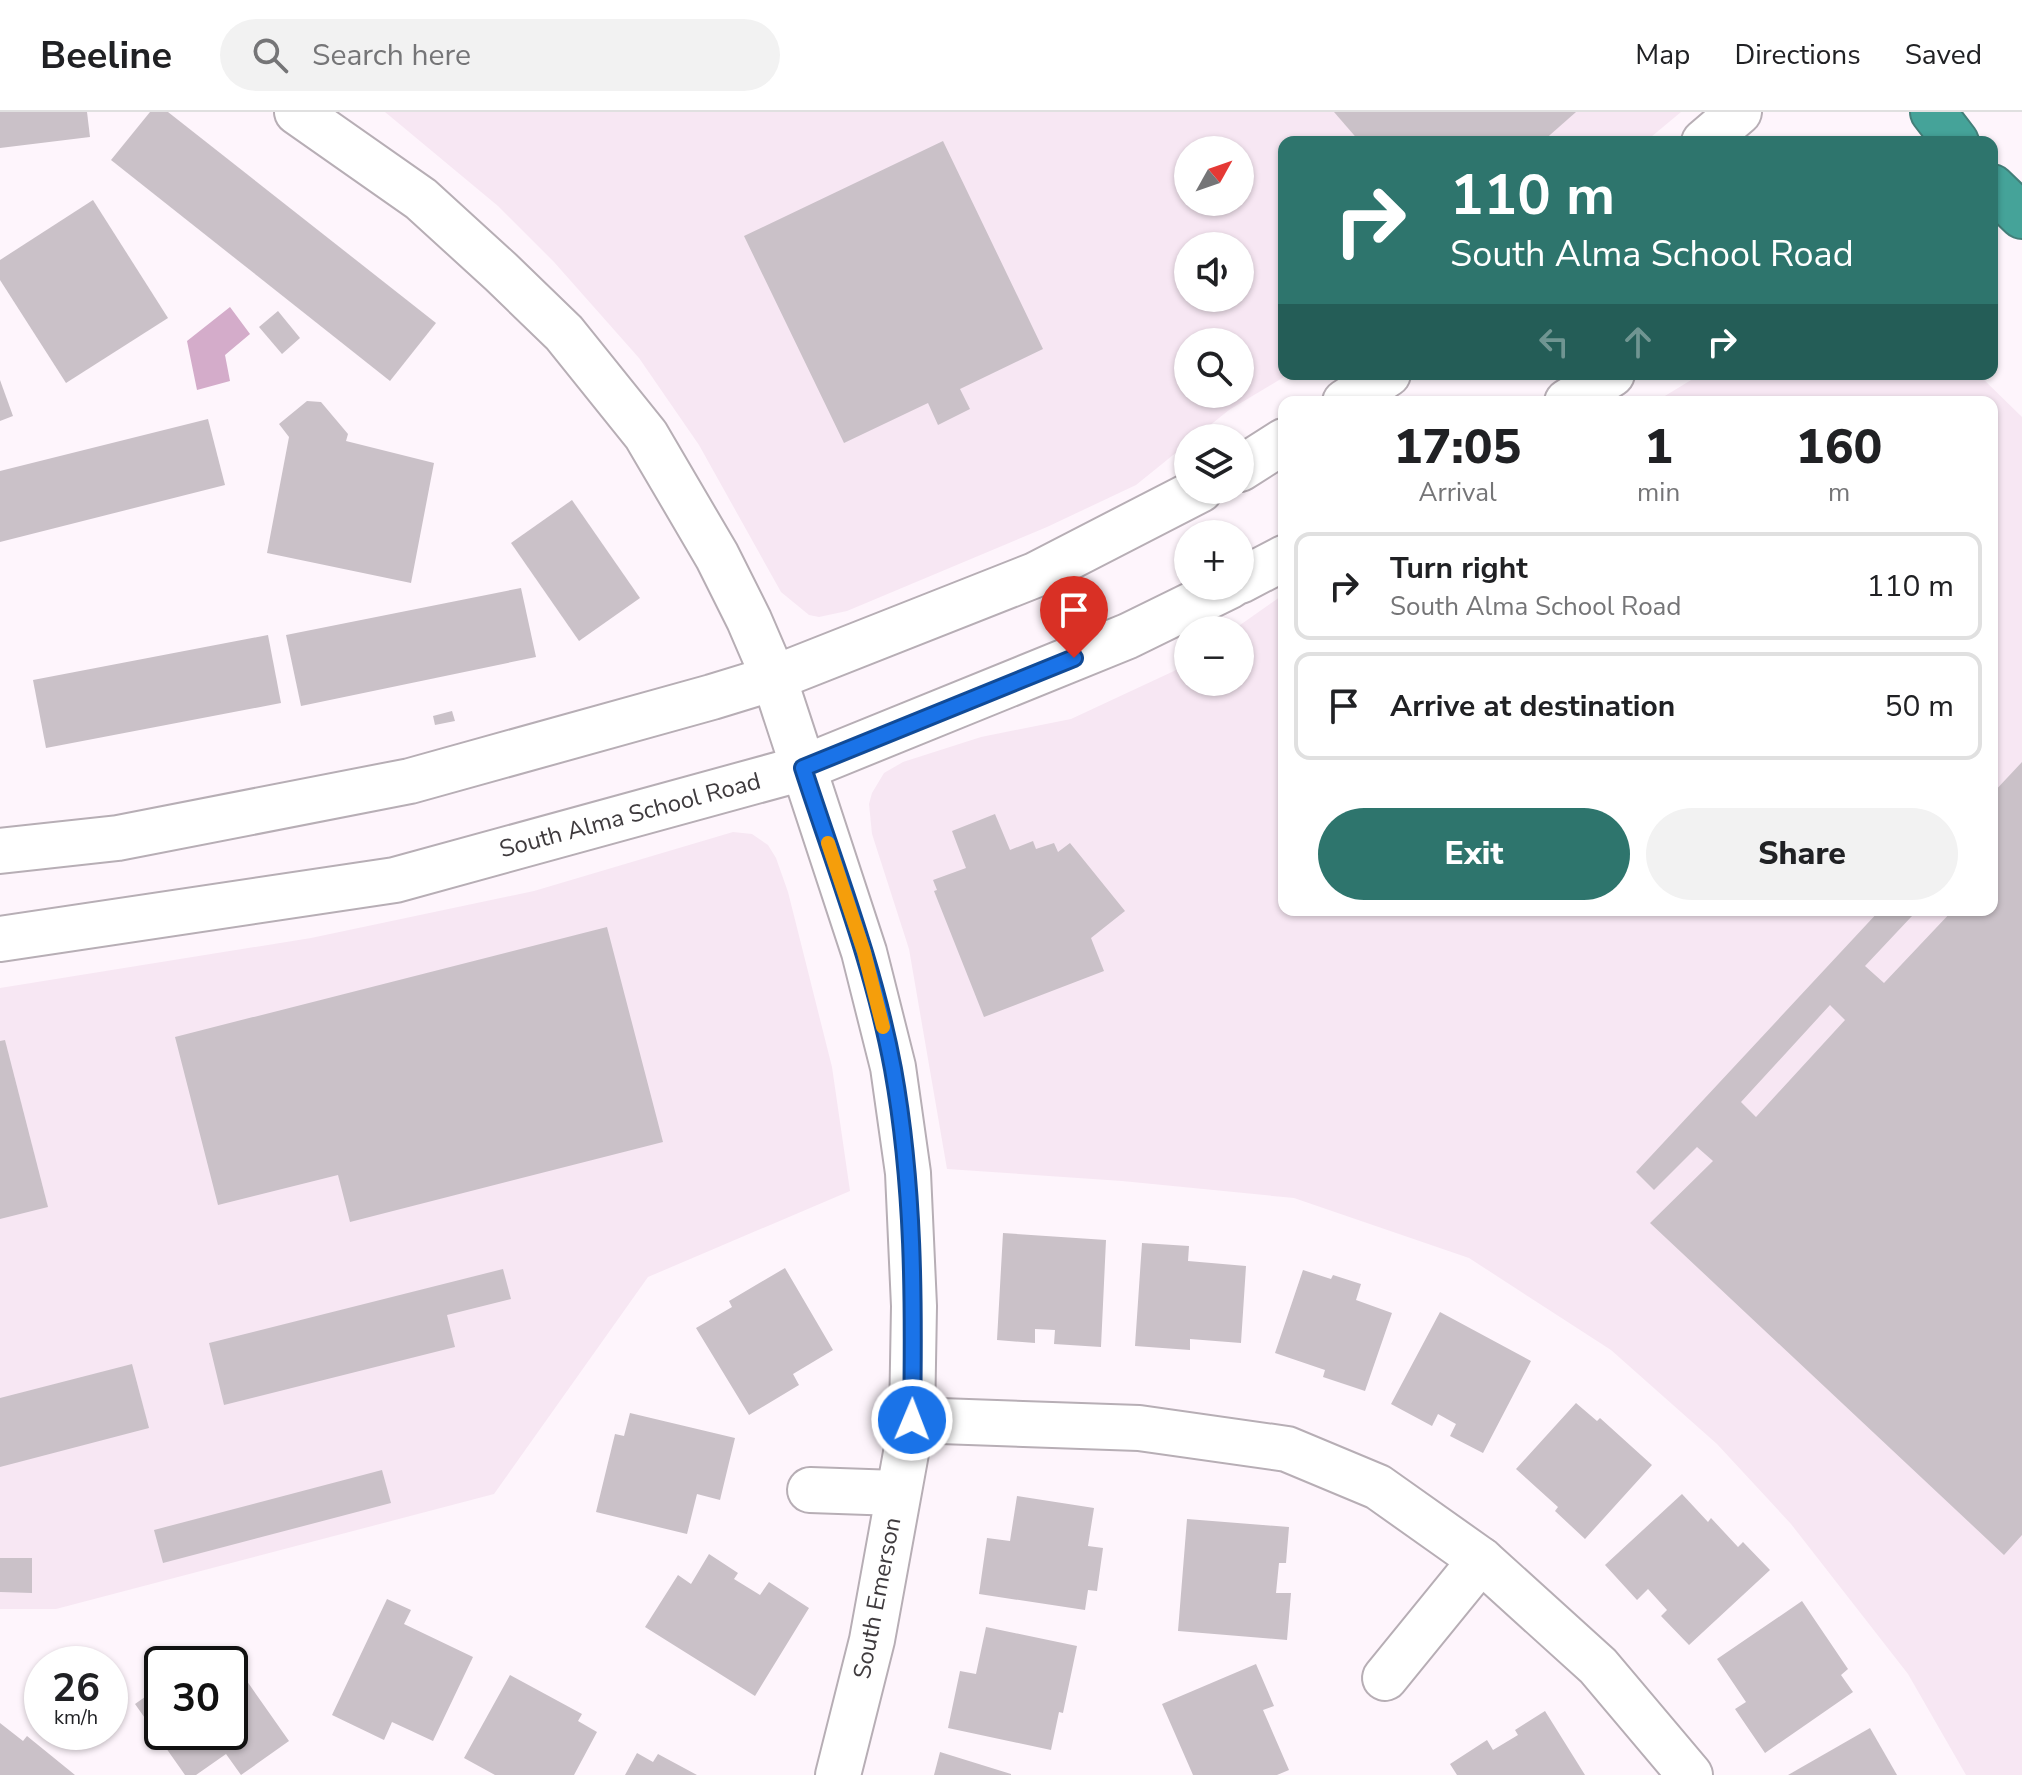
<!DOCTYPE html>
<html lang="en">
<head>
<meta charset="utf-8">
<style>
  body { margin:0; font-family:"Nunito Sans",sans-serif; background:#f2f2f2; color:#202124; height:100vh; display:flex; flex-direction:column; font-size:30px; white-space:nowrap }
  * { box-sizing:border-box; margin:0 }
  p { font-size:26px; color:#757577 }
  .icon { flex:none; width:44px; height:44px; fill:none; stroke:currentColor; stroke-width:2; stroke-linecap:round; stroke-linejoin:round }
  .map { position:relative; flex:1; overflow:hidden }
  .sheet { position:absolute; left:1278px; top:284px; width:720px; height:520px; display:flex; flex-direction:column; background:#fff; border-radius:16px; box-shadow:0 2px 6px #0004 }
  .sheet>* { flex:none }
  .top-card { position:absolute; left:1278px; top:24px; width:720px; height:244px; border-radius:16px; box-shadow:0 2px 6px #0004; background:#2e756d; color:#fff; overflow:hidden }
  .needle { width:52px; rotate:50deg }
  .buttons { position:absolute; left:1174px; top:24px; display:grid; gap:16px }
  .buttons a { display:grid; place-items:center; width:80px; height:80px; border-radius:50%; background:#fff; box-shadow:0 2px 6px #0004; font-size:40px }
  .speed { position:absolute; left:24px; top:1534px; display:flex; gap:16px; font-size:40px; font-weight:700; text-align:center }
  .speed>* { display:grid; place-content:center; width:104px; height:104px; border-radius:50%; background:#fff; box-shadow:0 2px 6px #0004; line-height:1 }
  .speed small { font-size:20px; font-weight:400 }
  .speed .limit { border:4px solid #111; border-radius:12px; background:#fff; color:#111 }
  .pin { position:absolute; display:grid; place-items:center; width:68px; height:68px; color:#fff; margin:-82px -34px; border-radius:50% 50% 50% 0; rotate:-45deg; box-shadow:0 0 8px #0007 }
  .pin .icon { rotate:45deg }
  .me { position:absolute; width:88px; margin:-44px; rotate:1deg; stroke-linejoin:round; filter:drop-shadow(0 0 6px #0008) }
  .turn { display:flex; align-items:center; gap:28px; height:168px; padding:0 40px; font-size:36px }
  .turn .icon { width:104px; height:104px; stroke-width:2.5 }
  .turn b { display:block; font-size:56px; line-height:68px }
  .lanes { display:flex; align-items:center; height:76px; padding:0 40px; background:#0003; justify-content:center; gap:40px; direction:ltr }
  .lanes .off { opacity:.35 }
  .eta { display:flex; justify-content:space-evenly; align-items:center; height:136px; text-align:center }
  .eta b { font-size:48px; font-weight:800; line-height:56px }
  .primary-button { display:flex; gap:16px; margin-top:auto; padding:16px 40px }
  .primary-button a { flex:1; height:92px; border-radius:48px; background:#2e756d; color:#fff; font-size:32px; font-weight:800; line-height:92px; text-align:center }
  .primary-button a+a { background:#f2f2f2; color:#202124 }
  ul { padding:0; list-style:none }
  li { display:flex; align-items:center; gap:24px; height:108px; margin:0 16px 12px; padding:0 24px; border:4px solid #e0e0e0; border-radius:16px }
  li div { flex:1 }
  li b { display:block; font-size:30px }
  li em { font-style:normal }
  header { display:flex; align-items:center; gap:48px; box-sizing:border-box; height:112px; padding:0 40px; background:#fff; border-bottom:2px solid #e0e0e0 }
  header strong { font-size:38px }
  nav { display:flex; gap:44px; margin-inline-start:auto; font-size:28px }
  .search { width:560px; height:72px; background:#f2f2f2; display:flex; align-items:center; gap:20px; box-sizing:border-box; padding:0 28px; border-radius:44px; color:#757577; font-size:30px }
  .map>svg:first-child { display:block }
  .built { fill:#f7e7f3; fill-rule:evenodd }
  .water { fill:#d4acca }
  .building { fill:#cac1c8; fill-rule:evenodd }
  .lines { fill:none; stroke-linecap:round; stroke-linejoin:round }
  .minor-casing { stroke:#b7aeb5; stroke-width:48 }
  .secondary-casing { stroke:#b7aeb5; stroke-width:48 }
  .motorway-casing { stroke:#437f79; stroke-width:48 }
  .minor { stroke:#fff; stroke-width:44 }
  .secondary { stroke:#fff; stroke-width:44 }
  .motorway { stroke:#45a399; stroke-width:44 }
  .route-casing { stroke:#114b97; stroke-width:20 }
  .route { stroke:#1a73e8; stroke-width:14 }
  .slow { stroke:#f59e0b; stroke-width:14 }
  .labels { text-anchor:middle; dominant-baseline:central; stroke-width:8; stroke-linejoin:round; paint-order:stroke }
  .street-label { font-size:24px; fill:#3f3b3e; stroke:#fff }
</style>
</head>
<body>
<header>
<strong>Beeline</strong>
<div class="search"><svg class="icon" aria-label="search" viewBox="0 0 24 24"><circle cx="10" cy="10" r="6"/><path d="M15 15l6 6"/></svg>Search here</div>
<nav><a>Map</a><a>Directions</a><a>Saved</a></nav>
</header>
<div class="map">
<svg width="2022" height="1663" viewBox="0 0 2022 1663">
  <rect width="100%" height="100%" fill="#fef5fc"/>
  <!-- built -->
  <g class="built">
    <path d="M 385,0 L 1681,0 L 1645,30 L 1284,30 L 1284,262 L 1289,262 L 1229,298 L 1194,326 L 1188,326 L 1188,331 L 1136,373 L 1047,415 L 847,499 L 819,505 L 809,503 L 781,480 L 699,333 L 639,246 L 554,150 L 498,94 ZM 1188,38 L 1240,38 L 1240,90 L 1188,90 ZM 1188,134 L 1240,134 L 1240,186 L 1188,186 ZM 1188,230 L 1240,230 L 1240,282 L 1188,282 Z"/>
    <path d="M 1701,262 L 1978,262 L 2022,305 L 2022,1663 L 1966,1663 L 1908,1562 L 1791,1412 L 1717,1332 L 1611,1238 L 1469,1146 L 1294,1086 L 1122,1069 L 947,1057 L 909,837 L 872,722 L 869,692 L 872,681 L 884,661 L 903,650 L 981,625 L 1071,607 L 1174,559 L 1188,550 L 1188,570 L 1240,570 L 1240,518 L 1233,518 L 1284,482 L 1284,798 L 1992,798 L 1992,290 L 1655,290 Z"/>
    <path d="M 733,720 L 752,722 L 768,733 L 776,746 L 788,780 L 832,955 L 850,1079 L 648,1165 L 494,1382 L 56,1497 L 0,1497 L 0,876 L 311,826 L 534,779 Z"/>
  </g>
  <!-- water -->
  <path class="water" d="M 230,195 L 250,222 L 225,243 L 230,269 L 197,278 L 187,229 Z"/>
  <!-- building -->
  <g class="building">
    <path d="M 0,0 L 87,0 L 90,25 L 0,36 Z"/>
    <path d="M 150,0 L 168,0 L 436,211 L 390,269 L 111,48 Z"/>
    <path d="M 1334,0 L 1576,0 L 1542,30 L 1360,30 Z"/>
    <path d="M 943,29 L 1043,237 L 960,277 L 970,297 L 938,313 L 928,291 L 844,331 L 744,124 Z"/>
    <path d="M 93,88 L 168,206 L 66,271 L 0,168 L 0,148 Z"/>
    <path d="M 278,199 L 300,226 L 282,242 L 259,215 Z"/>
    <path d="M 0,268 L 13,304 L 0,309 Z"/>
    <path d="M 307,289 L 321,290 L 348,322 L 346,329 L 434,351 L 411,471 L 267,441 L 289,325 L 279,312 Z"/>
    <path d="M 208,307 L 225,373 L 0,430 L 0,359 Z"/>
    <path d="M 572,388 L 640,486 L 579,529 L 511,431 Z"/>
    <path d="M 521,476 L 536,545 L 301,594 L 286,523 Z"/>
    <path d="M 268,523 L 281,591 L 46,636 L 33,568 Z"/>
    <path d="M 452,599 L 455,609 L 435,613 L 433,604 Z"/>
    <path d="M 2022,650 L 2022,1423 L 2004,1443 L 1650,1111 L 1713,1049 L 1697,1035 L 1654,1078 L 1636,1060 L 1880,798 L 1907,798 L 1912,804 L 1865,854 L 1884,871 L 1953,798 L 1992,798 L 1992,682 ZM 1830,893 L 1845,908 L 1756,1005 L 1741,990 Z"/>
    <path d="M 995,702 L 1010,738 L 1033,729 L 1036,737 L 1054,731 L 1058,740 L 1070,731 L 1125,799 L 1091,826 L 1104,859 L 984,905 L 934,779 L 937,778 L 933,768 L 966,756 L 952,719 Z"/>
    <path d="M 607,815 L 663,1030 L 350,1110 L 338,1063 L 218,1093 L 175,925 Z"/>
    <path d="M 5,928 L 48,1095 L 0,1107 L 0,929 Z"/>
    <path d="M 1003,1121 L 1106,1128 L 1101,1235 L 1054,1232 L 1055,1218 L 1035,1217 L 1035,1231 L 997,1228 Z"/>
    <path d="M 1142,1131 L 1189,1134 L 1188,1149 L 1246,1154 L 1241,1231 L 1190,1227 L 1190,1238 L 1135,1234 Z"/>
    <path d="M 785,1156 L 833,1238 L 793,1262 L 799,1273 L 749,1303 L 696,1216 L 732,1195 L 729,1189 Z"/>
    <path d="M 503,1157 L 511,1187 L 447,1203 L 455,1235 L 224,1293 L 209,1231 Z"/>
    <path d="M 1303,1158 L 1331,1167 L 1333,1163 L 1361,1172 L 1356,1188 L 1392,1201 L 1365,1279 L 1323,1265 L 1325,1258 L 1275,1241 Z"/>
    <path d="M 1440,1200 L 1531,1249 L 1483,1341 L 1450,1324 L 1456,1312 L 1438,1302 L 1432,1314 L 1391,1292 Z"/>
    <path d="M 132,1252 L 149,1316 L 0,1355 L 0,1286 Z"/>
    <path d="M 1576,1291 L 1597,1309 L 1600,1306 L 1652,1353 L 1585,1427 L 1555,1399 L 1558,1395 L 1516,1357 Z"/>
    <path d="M 630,1301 L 735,1326 L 720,1388 L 697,1382 L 687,1422 L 596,1400 L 615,1322 L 624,1324 Z"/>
    <path d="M 382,1358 L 391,1391 L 163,1451 L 154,1418 Z"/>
    <path d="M 1682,1382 L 1708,1410 L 1711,1406 L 1738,1435 L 1743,1430 L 1770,1458 L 1689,1533 L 1661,1504 L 1667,1498 L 1648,1477 L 1637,1488 L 1605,1453 Z"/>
    <path d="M 1017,1384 L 1094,1396 L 1088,1434 L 1103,1436 L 1097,1479 L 1088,1478 L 1085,1498 L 979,1482 L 987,1426 L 1010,1429 Z"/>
    <path d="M 1187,1407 L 1289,1415 L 1286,1451 L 1279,1451 L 1276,1481 L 1291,1481 L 1287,1528 L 1178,1519 Z"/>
    <path d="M 709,1442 L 738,1461 L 734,1467 L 760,1483 L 769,1470 L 809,1496 L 755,1584 L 645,1515 L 678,1463 L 691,1472 Z"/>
    <path d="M 0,1446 L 32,1446 L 32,1481 L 0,1480 Z"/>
    <path d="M 387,1487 L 411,1498 L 404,1512 L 473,1545 L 433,1629 L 392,1610 L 384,1628 L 332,1603 Z"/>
    <path d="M 1802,1489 L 1848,1557 L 1841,1563 L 1853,1580 L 1765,1641 L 1735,1597 L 1746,1590 L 1717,1547 Z"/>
    <path d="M 986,1515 L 1077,1534 L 1063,1601 L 1059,1600 L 1051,1638 L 948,1616 L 960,1559 L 976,1562 Z"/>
    <path d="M 225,1538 L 289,1629 L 241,1663 L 226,1642 L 196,1663 L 185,1663 L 135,1592 L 162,1573 L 162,1620 L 230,1620 L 230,1552 L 191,1552 L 202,1544 L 207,1551 Z"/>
    <path d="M 1256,1552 L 1274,1594 L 1263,1598 L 1289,1658 L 1277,1663 L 1193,1663 L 1162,1592 Z"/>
    <path d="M 510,1563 L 582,1602 L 578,1609 L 597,1620 L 574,1663 L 495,1663 L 464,1646 Z"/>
    <path d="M 1545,1599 L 1585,1663 L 1457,1663 L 1450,1652 L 1487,1628 L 1493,1638 L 1518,1623 L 1515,1618 Z"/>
    <path d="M 0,1611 L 23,1629 L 27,1624 L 75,1663 L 0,1663 Z"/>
    <path d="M 1870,1616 L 1897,1663 L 1788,1663 Z"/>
    <path d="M 940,1640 L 1011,1662 L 1011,1663 L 934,1663 Z"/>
    <path d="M 637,1641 L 653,1650 L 658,1642 L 697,1663 L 625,1663 Z"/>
  </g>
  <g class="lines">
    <!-- minor casing -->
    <g class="minor-casing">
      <g id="minor">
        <path d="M 297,0 L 421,87 L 501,160 L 564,221 L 646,323 L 717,444 L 749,508 L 774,566 L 864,840 L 893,955 L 908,1061 L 914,1194 L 912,1308 L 872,1528 L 838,1663"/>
        <path d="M 912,1308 L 1139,1316 L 1287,1337 L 1378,1375 L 1481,1448 L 1598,1554 L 1690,1663"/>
        <path d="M 810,1378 L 897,1381"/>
        <path d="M 1385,1566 L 1481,1448"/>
      </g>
    </g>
    <!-- secondary casing -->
    <g class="secondary-casing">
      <g id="secondary">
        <path d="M 1704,30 L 1739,0"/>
        <path d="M 1345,290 L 1388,262"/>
        <path d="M 1567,290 L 1612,262"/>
        <path d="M 1240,357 L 1284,329"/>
        <path d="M 1240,469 L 1284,446"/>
        <path d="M 0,739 L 118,726 L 410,669 L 712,585 L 774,566 L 1035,463 L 1200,378"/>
        <path d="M 0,827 L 395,768 L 803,656 L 1128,524 L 1230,474"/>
      </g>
    </g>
    <!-- motorway casing -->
    <g class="motorway-casing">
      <g id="motorway">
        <path d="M 1933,0 L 1956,30"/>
        <path d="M 1992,75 L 2022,104"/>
      </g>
    </g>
    <!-- minor -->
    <use href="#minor" class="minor"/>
    <!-- secondary -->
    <use href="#secondary" class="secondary"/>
    <!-- motorway -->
    <use href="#motorway" class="motorway"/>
  </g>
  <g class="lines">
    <!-- route casing -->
    <g class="route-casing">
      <path id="route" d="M 912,1308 C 914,1190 914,1074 893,957 C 874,854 835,755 803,656 L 1074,546"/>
    </g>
    <!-- route -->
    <use href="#route" class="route"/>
    <!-- slow -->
    <path class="slow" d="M 828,731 L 864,840 L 883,915"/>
  </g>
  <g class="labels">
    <!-- street labels -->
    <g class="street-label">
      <text transform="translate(630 703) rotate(-15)">South Alma School Road</text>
      <text transform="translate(877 1486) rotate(-79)">South Emerson</text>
    </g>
  </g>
</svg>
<div class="buttons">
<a><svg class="needle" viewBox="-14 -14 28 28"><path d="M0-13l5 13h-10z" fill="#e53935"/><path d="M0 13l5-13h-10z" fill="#757577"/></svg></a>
<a><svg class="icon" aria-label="sound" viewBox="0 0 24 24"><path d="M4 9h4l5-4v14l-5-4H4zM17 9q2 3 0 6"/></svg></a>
<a><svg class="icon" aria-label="search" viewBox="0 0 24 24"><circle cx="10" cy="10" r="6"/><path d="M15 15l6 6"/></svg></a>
<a><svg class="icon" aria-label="layers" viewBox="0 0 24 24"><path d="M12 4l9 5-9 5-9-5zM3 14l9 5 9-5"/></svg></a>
<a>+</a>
<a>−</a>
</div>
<div class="speed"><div>26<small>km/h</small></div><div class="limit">30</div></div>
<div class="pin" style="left:1074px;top:546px;background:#d93025"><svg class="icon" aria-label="arrive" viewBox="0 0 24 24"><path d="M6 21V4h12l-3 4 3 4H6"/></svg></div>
<svg class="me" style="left:912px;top:1308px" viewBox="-20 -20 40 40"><circle r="17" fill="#1a73e8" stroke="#fff" stroke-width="3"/><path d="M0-11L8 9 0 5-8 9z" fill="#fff"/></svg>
<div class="top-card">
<div class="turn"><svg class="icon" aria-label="right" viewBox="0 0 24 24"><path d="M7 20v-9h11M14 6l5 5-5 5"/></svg><div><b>110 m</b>South Alma School Road</div></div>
<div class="lanes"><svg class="icon off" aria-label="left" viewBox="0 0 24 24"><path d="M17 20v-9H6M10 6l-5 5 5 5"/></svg><svg class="icon off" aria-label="ahead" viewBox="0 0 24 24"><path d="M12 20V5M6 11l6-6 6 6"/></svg><svg class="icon" aria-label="right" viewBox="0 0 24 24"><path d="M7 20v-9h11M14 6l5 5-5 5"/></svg></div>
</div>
<section class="sheet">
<div class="eta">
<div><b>17:05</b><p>Arrival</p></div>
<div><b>1</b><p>min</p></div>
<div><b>160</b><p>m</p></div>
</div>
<ul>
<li><svg class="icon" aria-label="right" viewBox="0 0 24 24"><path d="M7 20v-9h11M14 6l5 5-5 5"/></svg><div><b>Turn right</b><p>South Alma School Road</p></div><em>110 m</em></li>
<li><svg class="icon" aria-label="arrive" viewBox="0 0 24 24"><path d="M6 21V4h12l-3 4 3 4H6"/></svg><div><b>Arrive at destination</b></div><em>50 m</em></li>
</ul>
<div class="primary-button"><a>Exit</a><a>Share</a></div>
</section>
</div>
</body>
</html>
